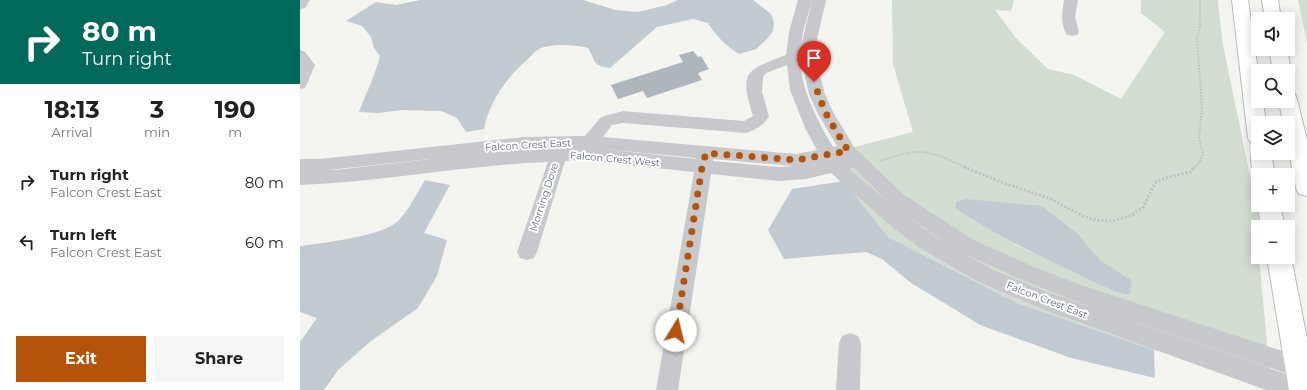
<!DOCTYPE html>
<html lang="en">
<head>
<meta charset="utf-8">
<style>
  body { margin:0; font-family:Montserrat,sans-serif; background:#f6f6f6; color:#202124; height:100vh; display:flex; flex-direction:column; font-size:15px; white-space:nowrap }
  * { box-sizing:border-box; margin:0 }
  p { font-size:13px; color:#757577 }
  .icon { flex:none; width:22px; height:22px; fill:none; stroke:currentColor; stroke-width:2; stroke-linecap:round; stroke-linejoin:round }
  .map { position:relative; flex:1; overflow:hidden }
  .details { display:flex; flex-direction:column; background:#fff; width:300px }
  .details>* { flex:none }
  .banner { background:#00695c; color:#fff; overflow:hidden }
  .controls { position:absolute; left:951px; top:12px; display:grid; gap:8px }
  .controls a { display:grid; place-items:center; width:44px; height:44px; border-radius:0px; background:#fff; box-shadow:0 2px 10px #0003; font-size:20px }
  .pin { position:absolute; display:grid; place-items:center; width:34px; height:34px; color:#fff; margin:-41px -17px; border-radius:50% 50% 50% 0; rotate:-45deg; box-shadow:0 0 4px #0007 }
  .pin .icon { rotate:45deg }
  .me { position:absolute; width:44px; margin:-22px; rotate:9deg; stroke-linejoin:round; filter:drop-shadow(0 0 3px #0008) }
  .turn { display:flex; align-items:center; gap:14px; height:84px; padding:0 16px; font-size:18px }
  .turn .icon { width:52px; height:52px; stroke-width:2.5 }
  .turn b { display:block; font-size:28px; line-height:34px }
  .eta { display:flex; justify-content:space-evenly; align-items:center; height:68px; text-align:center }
  .eta b { font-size:24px; font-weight:700; line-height:28px }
  .button { display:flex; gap:8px; margin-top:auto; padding:8px 16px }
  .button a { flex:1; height:46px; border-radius:0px; background:#b45309; color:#fff; font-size:16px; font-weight:700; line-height:46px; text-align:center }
  .button a+a { background:#f6f6f6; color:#202124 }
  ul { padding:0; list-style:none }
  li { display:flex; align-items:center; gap:12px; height:60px; padding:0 16px }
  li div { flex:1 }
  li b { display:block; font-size:15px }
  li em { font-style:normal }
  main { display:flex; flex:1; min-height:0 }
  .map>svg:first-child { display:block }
  .green { fill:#d2dcd0; fill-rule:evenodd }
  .water { fill:#c2cad1 }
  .building { fill:#afb5bc }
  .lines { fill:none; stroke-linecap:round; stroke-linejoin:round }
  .major-casing { stroke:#b8babf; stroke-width:2 }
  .path-far1 { stroke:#bec0c2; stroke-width:2; stroke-dasharray:1.5 1.5; stroke-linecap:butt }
  .path { stroke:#bec0c2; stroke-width:3; stroke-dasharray:2 2; stroke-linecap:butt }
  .minor { fill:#c6c8cc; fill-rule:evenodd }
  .major { fill:#fff; fill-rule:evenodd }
  .route { stroke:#b45309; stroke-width:7; stroke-dasharray:0 12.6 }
  .labels { text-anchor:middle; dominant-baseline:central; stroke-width:4; stroke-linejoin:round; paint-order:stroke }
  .street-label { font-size:10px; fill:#606c83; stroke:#fff }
</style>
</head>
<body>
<main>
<section class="details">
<div class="banner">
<div class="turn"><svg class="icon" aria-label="right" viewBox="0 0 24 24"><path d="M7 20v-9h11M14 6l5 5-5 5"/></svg><div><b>80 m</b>Turn right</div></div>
</div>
<div class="eta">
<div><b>18:13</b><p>Arrival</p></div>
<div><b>3</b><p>min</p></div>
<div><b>190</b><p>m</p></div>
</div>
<ul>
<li><svg class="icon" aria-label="right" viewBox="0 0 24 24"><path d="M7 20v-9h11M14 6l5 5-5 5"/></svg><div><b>Turn right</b><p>Falcon Crest East</p></div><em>80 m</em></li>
<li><svg class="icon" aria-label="left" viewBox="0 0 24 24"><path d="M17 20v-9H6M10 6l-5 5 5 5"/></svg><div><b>Turn left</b><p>Falcon Crest East</p></div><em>60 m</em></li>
</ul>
<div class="button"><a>Exit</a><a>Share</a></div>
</section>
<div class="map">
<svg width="1007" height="390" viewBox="0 0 1007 390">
  <rect width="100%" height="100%" fill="#f3f4ef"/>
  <!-- green -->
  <g class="green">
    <path d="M 592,0 L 714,0 L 711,11 L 695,10 L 716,38 L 748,69 L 774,75 L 821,99 L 865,32 L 841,13 L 841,0 L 918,0 L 922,40 L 959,219 L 956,226 L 970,374 L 854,350 L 717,303 L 588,237 L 544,181 L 543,150 L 613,132 L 593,64 ZM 779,235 L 830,295 L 818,293 L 714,244 Z"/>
    <path d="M 998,0 L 1007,0 L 1007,43 Z"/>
  </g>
  <!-- water -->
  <g class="water">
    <path d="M 120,0 L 283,0 L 316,10 L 338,12 L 367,5 L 378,0 L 453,0 L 471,14 L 474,23 L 473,31 L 467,39 L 456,49 L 439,54 C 425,45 417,37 408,23 L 393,19 L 357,27 L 310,68 C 292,66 296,61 288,48 C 275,45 252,43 239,49 C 235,51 231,56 228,59 C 207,77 189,102 184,129 L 166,132 L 157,118 L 141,111 L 101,110 L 79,113 L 59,112 C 66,93 75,76 80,56 L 74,48 L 71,37 L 62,26 L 46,21 L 76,2 L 96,5 Z"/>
    <path d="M 125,180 L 150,185 L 124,233 L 147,240 L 137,276 L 118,308 L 71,341 L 38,370 L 24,390 L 0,390 L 0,342 L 17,318 L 0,312 L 0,246 C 22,243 87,236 100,219 C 110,208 117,193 125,180 Z"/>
    <path d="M 544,181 L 588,237 L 717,303 L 854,350 L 855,378 L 771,358 L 680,325 L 641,301 L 611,283 L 582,259 L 566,252 L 484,259 L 468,230 L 492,189 Z"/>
    <path d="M 666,199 L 742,206 L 779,235 L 801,261 L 831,280 L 830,295 L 818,293 C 762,267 706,242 655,208 L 657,202 Z"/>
  </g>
  <!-- building -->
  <path class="building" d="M 393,51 L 398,57 L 401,56 L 409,69 L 398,73 L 402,80 L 347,98 L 343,91 L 318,99 L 311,85 L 383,62 L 379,55 Z"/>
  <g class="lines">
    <!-- major casing -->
    <g class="major-casing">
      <g id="major">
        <path d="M 932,0 L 948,0 L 958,71 L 958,101 L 963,101 L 966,123 L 958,123 L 958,145 L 951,143 L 948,138 Z"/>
        <path d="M 962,0 L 978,0 L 981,19 L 965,19 Z"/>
        <path d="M 969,49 L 987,49 L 991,71 L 988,75 L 988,71 L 973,71 Z"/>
        <path d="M 988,93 L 995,94 L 997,99 L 1007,140 L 1007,196 L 999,194 L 996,188 L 988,147 L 988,123 L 983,123 L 979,101 L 988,101 Z"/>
        <path d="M 958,146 L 958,153 L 971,153 L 975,175 L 958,175 L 958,181 C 951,175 949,156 954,148 Z"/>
        <path d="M 958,205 L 980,205 L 985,227 L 961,227 Z"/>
        <path d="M 988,251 L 991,257 L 1007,339 L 1007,390 L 989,390 L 967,257 L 988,257 Z"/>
      </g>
    </g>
    <!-- path-far1 -->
    <g class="path-far1">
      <path d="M 580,161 C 593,157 606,152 620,152 C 635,152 653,162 667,168"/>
      <path d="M 894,168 L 899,163 L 903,154 L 899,138 L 902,110 L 897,37 L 900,27 L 900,0"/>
    </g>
    <!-- path -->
    <path class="path" d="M 664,167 L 701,182 L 751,199 L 783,216 L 796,220 L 812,221 L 832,215 L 843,207 L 855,183 L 862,179 L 890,172 L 895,167"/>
    <!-- minor -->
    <g class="minor">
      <path d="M 0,0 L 10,0 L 5,8 L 0,9 Z"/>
      <path d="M 498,0 L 512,0 L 503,32 L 501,47 L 512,0 L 526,0 L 514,53 L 525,94 L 533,112 L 554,147 L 603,194 L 672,239 L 734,267 L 784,286 L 1007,359 L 1007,375 L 1000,378 L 783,304 L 720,279 L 665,254 L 693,270 L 747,292 L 998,378 L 1006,382 L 1007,390 L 966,390 L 743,309 L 679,282 L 620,248 L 592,227 L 531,173 L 506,179 L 479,181 L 411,174 L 378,390 L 356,390 L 394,172 L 278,160 L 265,161 L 237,252 L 234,258 L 227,260 L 220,258 L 217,252 L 248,162 C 165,165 83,182 0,185 L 0,159 L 20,159 L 225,137 L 285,136 L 301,117 L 323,111 L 444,121 L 453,116 C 439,71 445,71 486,55 L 489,32 ZM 501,59 L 509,94 L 517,112 L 537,146 L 533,147 C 519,124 499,86 501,59 ZM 487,65 L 490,90 L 505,128 L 517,150 L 496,154 L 303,137 L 312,125 L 323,123 L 446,133 C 457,129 463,126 469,116 L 462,92 L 463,77 L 466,73 ZM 293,148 L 396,158 L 396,159 ZM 225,149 L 252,149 L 213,150 ZM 138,158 L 36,170 L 29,170 ZM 413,159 L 494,166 L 479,167 L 413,161 ZM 553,167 L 589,202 L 549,169 ZM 593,206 L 650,246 L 634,236 Z"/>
      <path d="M 764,0 L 778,0 L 775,17 L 779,32 L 777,35 L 772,36 L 767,35 C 760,24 762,12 764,0 Z"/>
      <path d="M 0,50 L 5,52 L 15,65 L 5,88 L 0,89 Z"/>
      <path d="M 550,333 L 558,336 L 561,343 L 560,390 L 536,390 L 539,343 L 542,336 Z"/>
    </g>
    <!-- major -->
    <use href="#major" class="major"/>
  </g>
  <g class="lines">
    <!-- route -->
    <path class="route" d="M 376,331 L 402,167 L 406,153 L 496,160 L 548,151 L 525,112 L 514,82"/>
  </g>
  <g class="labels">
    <!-- street labels -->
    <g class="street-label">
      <text transform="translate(228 145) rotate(-3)">Falcon Crest East</text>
      <text transform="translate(315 159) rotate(5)">Falcon Crest West</text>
      <text transform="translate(244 197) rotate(-72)">Morning Dove</text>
      <text transform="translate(747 300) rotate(21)">Falcon Crest East</text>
    </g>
  </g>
</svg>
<div class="controls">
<a><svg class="icon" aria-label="sound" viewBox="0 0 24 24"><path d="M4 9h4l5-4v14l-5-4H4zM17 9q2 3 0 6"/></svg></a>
<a><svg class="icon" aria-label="search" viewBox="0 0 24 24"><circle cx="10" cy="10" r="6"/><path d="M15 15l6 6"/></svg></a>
<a><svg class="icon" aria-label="layers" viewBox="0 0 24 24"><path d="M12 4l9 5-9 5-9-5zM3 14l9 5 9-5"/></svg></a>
<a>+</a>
<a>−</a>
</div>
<div class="pin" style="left:514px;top:82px;background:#d93025"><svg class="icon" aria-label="arrive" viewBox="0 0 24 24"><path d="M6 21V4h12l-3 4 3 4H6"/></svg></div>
<svg class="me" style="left:376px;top:331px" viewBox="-20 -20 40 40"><circle r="19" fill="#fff"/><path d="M0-13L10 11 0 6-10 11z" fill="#b45309"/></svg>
</div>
</main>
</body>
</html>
